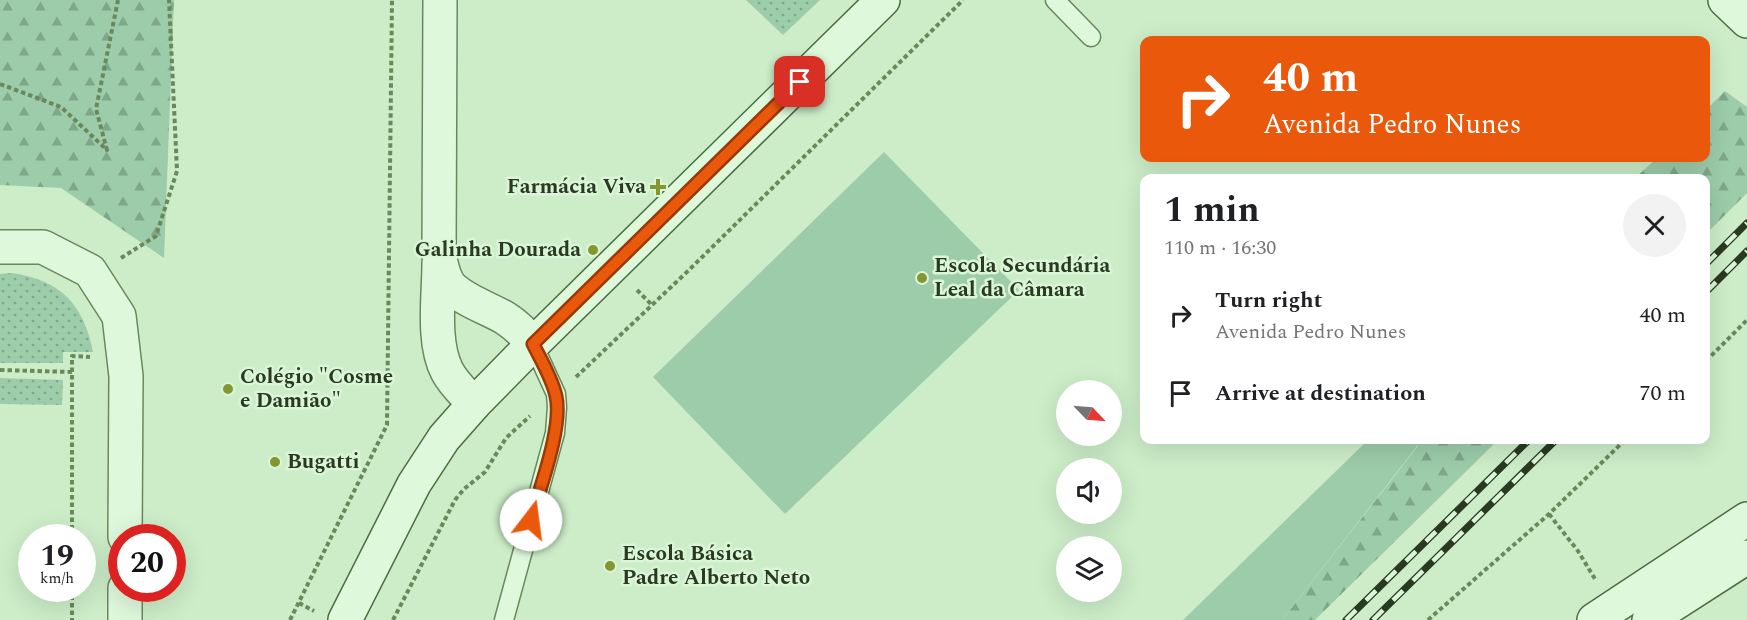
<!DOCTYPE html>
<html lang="en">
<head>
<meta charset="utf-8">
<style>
  body { margin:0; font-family:Spectral,serif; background:#f2f2f2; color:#202124; height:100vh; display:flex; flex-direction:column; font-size:22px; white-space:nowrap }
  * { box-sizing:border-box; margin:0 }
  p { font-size:20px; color:#757577 }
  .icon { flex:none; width:33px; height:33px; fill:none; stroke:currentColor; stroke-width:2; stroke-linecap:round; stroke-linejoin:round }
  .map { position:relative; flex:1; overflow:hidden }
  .sheet { position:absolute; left:1140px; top:174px; width:570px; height:270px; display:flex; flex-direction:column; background:#fff; border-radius:12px; box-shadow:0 6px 24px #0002 }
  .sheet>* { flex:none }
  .hud { position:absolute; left:1140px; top:36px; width:570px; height:126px; border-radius:12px; box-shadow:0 6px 24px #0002; background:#ea580c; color:#fff; overflow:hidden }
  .needle { width:39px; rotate:115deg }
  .fabs { position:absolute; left:1056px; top:380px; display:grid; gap:12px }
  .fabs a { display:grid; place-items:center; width:66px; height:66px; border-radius:50%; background:#fff; box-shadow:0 6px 24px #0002; font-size:30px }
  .speed { position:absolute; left:18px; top:524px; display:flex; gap:12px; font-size:30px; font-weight:700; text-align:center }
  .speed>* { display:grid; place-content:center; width:78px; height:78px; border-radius:50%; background:#fff; box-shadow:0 6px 24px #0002; line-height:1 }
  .speed small { font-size:15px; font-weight:400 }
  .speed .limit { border:9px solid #d22; background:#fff; color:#111 }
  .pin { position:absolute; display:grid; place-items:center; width:51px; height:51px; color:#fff; margin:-26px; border-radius:12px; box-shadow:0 3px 9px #0006 }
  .me { position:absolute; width:66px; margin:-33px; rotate:15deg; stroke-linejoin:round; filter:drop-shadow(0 0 4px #0008) }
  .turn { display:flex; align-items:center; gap:21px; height:126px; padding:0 24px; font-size:27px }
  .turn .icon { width:78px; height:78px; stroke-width:2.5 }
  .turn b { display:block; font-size:42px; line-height:51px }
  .round { display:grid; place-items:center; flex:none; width:63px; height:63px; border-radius:32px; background:#f2f2f2 }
  .summary { display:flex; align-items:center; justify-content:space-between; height:102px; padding:0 24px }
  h1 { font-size:36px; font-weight:700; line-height:45px }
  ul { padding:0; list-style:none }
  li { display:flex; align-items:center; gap:18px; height:78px; padding:0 24px }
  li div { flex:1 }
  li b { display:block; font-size:22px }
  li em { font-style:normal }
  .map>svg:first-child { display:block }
  .grass { fill:url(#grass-dots) }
  .forest { fill:url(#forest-firs) }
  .garden { fill:#9cccaa }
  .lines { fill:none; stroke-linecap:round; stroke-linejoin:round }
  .lane-casing { stroke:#69895d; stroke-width:21 }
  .street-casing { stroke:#69895d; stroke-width:36 }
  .secondary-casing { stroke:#4e6b40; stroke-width:36 }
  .path { stroke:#69895d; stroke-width:4; stroke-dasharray:4.5 3; stroke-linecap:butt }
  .lane { stroke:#def8db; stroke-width:18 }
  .street { stroke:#def8db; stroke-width:33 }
  .secondary { stroke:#def8db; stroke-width:33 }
  .rail-casing { stroke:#293a20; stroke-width:7 }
  .rail { stroke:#daf5d7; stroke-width:4.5; stroke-dasharray:14; stroke-linecap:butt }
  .route-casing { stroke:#983908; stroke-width:15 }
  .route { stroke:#ea580c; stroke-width:10 }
  .poi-dot { fill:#84962f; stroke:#daf5d7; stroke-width:2 }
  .labels { text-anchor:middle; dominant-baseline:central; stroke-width:5; stroke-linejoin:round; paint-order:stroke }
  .poi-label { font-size:21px; font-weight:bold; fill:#293a20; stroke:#daf5d7; text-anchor:start }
</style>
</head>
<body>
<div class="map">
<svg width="1747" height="620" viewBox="0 0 1747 620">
  <defs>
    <pattern id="grass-dots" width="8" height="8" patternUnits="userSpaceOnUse" patternTransform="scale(1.5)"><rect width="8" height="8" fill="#9cccaa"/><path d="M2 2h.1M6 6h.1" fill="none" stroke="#7fa78a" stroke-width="1.8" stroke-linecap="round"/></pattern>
    <pattern id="forest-firs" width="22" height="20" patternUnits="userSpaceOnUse" patternTransform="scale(1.5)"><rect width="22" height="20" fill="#9cccaa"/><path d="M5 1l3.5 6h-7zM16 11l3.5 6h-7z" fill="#7fa78a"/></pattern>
  </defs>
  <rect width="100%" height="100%" fill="#ccedc8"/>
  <!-- grass -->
  <g class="grass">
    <path d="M 746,0 L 820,0 L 783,35 Z"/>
    <path d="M 11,273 C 59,279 84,304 93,352 L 63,352 L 63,363 L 0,363 L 0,274 Z"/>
    <path d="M 0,378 L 63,380 L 62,405 L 0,404 Z"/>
  </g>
  <!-- forest -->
  <g class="forest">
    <path d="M 0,0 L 174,0 L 164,258 L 61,188 L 0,185 Z"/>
    <path d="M 1725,91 L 1747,107 L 1747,193 L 1706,234 L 1706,178 L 1635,178 L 1657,158 L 1706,158 L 1706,110 Z"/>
    <path d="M 1417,440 L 1498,440 L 1315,620 L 1282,620 L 1418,446 Z"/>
  </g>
  <!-- garden -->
  <g class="garden">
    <path d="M 884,152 L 1019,290 L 785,514 L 653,377 Z"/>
    <path d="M 1368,440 L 1417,440 L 1418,445 L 1282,620 L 1183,620 Z"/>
  </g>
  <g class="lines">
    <!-- lane casing -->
    <g class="lane-casing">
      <g id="lane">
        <path d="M 1055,0 L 1091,37"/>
        <path d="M 504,620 L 555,433 L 557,407 L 556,394 L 533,344"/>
      </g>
    </g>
    <!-- street casing -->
    <g class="street-casing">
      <g id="street">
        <path d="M 440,0 L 439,255 C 442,266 443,278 451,287 C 465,301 488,308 505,318 C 516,325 525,334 533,344"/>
        <path d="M 0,247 L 43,247 L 90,271 L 119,316 L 126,376 L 125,537"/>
        <path d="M 439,263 C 439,295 432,342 447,371 C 453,383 465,394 474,404"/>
        <path d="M 125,620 L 125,588"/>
      </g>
    </g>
    <!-- secondary casing -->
    <g class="secondary-casing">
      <g id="secondary">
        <path d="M 1725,0 L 1747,21"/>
        <path d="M 345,620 L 414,484 L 444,438 L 474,404 L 533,344 L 883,0"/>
        <path d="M 1594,620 L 1747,519"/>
        <path d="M 1649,620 L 1747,557"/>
      </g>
    </g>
    <!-- path -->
    <g class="path">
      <path d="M 0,84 L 61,107 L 107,150 L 96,109 L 118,0"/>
      <path d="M 121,258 L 156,236 L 177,171 L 169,0"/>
      <path d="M 637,290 L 652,305"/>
      <path d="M 1706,361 L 1747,320"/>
      <path d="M 0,370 L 72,372"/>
      <path d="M 576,377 L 689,270 L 963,0"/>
      <path d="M 1549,514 L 1578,551 L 1595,579"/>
      <path d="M 72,537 L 72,356 L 90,357"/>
      <path d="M 72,588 L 72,620"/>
      <path d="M 299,603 L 314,611"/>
      <path d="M 290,620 L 387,425 L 392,0"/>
      <path d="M 393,620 L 455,500 L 464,489 L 485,472 L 506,438 L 530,416"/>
      <path d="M 1428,620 L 1549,514 L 1625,440"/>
    </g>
    <!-- lane -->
    <use href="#lane" class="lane"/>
    <!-- street -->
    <use href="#street" class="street"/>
    <!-- secondary -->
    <use href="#secondary" class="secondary"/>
    <!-- rail casing -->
    <g class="rail-casing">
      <g id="rail">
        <path d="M 1706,264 L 1747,223"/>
        <path d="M 1706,292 L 1747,251"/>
        <path d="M 1346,620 L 1529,440"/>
        <path d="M 1373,620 L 1556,440"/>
      </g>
    </g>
    <!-- rail -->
    <use href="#rail" class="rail"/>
  </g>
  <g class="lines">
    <!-- route casing -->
    <g class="route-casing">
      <path id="route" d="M 531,520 C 540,487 563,427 556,396 C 552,378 541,360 533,344 L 800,82"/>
    </g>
    <!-- route -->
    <use href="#route" class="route"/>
  </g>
  <!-- markers -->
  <g class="poi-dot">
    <path d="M655 178h6v6h6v6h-6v6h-6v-6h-6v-6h6z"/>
    <circle cx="593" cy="250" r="6"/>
    <circle cx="922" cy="278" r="6"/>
    <circle cx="228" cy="389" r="6"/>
    <circle cx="275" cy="462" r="6"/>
    <circle cx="610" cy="566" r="6"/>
  </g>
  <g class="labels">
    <!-- poi labels -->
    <g class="poi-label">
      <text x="646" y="187" text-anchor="end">Farmácia Viva</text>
      <text x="581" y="250" text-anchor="end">Galinha Dourada</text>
      <text x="934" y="266">Escola Secundária<tspan x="934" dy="24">Leal da Câmara</tspan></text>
      <text x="240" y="377">Colégio "Cosme<tspan x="240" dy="24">e Damião"</tspan></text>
      <text x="287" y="462">Bugatti</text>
      <text x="622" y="554">Escola Básica<tspan x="622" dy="24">Padre Alberto Neto</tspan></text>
    </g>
  </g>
</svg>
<div class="fabs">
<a><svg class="needle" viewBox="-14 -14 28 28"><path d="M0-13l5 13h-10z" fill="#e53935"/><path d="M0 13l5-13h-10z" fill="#757577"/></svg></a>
<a><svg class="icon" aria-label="sound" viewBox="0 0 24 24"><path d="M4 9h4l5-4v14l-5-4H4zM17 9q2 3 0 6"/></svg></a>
<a><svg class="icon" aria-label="layers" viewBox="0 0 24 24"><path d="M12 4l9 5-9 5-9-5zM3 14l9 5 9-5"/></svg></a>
</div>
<div class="speed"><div>19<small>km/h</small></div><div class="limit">20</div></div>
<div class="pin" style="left:800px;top:82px;background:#d93025"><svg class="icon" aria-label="arrive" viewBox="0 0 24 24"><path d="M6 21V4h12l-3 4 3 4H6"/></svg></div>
<svg class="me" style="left:531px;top:520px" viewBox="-20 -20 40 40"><circle r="19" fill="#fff"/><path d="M0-13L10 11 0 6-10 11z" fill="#ea580c"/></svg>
<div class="hud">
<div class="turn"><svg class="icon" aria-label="right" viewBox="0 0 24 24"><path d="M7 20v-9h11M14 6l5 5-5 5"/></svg><div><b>40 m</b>Avenida Pedro Nunes</div></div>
</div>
<section class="sheet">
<div class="summary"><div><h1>1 min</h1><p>110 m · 16:30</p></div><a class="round"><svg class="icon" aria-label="close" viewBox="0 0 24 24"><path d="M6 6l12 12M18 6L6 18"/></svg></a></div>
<ul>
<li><svg class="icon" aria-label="right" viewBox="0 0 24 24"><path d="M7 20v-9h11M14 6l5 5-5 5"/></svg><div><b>Turn right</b><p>Avenida Pedro Nunes</p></div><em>40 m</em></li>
<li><svg class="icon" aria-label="arrive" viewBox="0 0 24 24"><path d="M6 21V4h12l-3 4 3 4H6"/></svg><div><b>Arrive at destination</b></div><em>70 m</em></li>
</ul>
</section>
</div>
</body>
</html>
